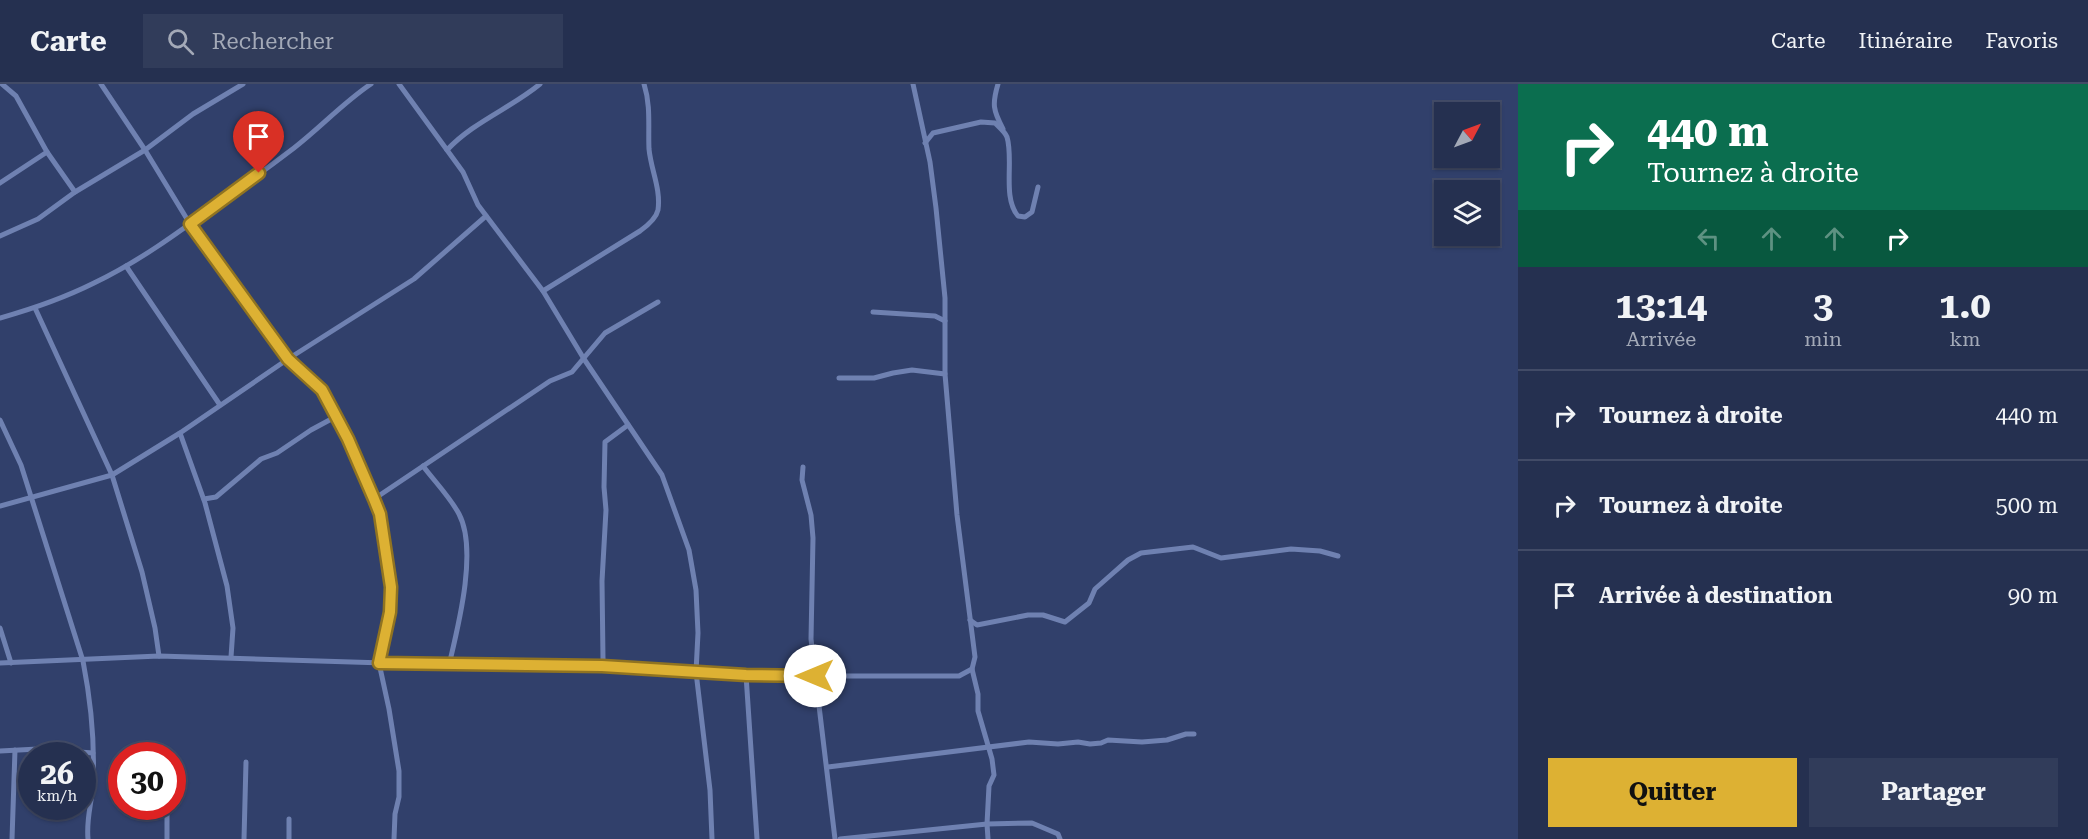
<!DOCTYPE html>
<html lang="fr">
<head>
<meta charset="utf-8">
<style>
  body { margin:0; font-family:"Roboto Serif",serif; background:#313c5a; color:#f1f3f6; height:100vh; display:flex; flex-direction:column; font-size:22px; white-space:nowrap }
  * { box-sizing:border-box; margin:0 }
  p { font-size:20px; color:#a3a9b7 }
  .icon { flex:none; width:33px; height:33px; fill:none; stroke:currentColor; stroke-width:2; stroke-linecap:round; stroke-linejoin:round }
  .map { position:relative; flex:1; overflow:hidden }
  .drawer { display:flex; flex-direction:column; background:#253050; width:570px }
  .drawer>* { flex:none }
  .top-card { background:#0b6e4f; color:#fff; overflow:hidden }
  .needle { width:39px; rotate:49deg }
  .tools { position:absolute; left:1434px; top:18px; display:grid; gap:12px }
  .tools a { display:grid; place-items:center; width:66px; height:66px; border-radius:0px; background:#253050; box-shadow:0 2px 4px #0004,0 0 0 2px #424b67; font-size:30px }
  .speed { position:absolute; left:18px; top:658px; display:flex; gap:12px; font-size:30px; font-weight:700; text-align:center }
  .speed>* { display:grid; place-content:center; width:78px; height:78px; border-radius:50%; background:#253050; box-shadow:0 2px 4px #0004,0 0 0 2px #424b67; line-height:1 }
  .speed small { font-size:15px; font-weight:400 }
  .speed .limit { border:9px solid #d22; background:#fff; color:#111 }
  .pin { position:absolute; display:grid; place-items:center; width:51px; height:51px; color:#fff; margin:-62px -26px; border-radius:50% 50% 50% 0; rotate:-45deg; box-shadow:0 0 6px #0007 }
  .pin .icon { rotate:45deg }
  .me { position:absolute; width:66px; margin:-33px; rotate:270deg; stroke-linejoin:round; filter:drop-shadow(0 0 4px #0008) }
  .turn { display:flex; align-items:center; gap:21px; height:126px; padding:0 30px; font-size:27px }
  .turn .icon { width:78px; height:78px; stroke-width:2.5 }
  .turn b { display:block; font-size:42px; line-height:51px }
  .lanes { display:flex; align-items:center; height:57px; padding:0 30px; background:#0003; justify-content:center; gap:30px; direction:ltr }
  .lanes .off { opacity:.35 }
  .eta { display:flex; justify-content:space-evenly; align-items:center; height:102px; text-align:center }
  .eta b { font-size:36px; font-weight:700; line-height:42px }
  .action { display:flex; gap:12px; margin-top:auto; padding:12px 30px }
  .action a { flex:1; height:69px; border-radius:0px; background:#ddb133; color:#111; font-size:24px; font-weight:700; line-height:69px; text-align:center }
  .action a+a { background:#313c5a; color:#f1f3f6 }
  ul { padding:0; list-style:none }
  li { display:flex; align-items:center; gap:18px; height:90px; padding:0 30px; border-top:2px solid #424b67 }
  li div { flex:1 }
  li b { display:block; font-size:22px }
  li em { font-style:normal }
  header { display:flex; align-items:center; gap:36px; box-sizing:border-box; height:84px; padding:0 30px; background:#253050; border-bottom:2px solid #424b67 }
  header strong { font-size:28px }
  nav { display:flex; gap:33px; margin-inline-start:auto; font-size:21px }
  .search { width:420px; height:54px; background:#313c5a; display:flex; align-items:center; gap:15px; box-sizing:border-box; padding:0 21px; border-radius:0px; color:#a3a9b7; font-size:22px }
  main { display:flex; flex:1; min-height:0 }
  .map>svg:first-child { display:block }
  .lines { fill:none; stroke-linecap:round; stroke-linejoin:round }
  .minor { stroke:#6f81b1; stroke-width:5 }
  .route-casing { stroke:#907321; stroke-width:15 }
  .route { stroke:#ddb133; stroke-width:10 }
</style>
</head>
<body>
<header>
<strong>Carte</strong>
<div class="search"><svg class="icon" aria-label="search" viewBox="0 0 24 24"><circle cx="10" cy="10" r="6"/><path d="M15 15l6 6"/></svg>Rechercher</div>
<nav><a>Carte</a><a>Itinéraire</a><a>Favoris</a></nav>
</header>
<main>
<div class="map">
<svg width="1518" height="755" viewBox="0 0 1518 755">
  <rect width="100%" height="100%" fill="#31406b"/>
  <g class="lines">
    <!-- minor -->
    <g class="minor">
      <path d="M 2,0 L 16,12 L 47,68 L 75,108"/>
      <path d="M 101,0 L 145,66 L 190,140 L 288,275 L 322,306 L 348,355 L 380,430 L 391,503 L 390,528 L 379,579 L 389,625 L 399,687 L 399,713 L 395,730 L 394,755"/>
      <path d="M 399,0 L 463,88 L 478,121 L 543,207 L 584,275 L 662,391 L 689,466 L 696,506 L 698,549 L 696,588 L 710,706 L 712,755"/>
      <path d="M 913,0 L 930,78 L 936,124 L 945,214 L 945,290 L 957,431 L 975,573 L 972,585 L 978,610 L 978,627 L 992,675 L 994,691 L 989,702 L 987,740 L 988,755"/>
      <path d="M 998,0 C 992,20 993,26 1003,45"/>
      <path d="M 925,59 L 933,49 L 981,38 L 995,39 C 999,43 1005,48 1007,53 C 1014,76 1002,113 1018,132 L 1025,133 L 1032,128 L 1038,103"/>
      <path d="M 447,66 C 473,38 511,24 540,0"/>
      <path d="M 0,99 L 47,68"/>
      <path d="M 0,152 L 38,135 L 75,108 L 145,66 L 193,30 L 243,0"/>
      <path d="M 126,182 L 220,321"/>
      <path d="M 543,207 L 640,147 C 647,142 656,135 658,126 C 661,105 651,86 649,65 C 648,43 651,22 644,0"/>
      <path d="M 35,224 L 112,391 L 142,488 L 155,544 L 159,572"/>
      <path d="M 873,228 L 935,232 L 945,237"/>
      <path d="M 0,234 C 32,225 64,214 94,199 C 138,178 178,149 217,120 C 243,102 269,83 294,64 C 321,43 344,18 371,0"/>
      <path d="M 839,294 L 874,294 L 893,289 L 912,286 L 945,290"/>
      <path d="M 0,336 L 21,381 L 83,577 C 91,618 95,657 93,699 C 92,719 86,734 88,755"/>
      <path d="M 180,349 L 205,419 L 227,502 L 233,544 L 231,573"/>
      <path d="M 423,382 C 435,398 450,413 459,430 C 478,466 458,543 449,581"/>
      <path d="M 803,383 L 802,396 L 811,431 L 813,454 L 811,555 L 835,755"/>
      <path d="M 204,415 L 216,413 L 261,375 L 277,369 L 311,346 L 337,332"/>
      <path d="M 374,415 L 550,297 L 572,288 L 605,249 L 658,218"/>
      <path d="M 0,422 L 112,391 L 180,349 L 288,275 L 414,195 L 486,132"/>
      <path d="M 970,536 L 977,541 L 1028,531 L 1043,531 L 1065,538 L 1089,519 L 1095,505 L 1112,490 L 1128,476 L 1141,469 L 1193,463 L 1221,474 L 1291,465 L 1320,467 L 1338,472"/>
      <path d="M 0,544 L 11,579"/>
      <path d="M 0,579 L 159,572 L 449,581 L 602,582 L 783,592 L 959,592 L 972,585"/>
      <path d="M 602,582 L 603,575 L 602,497 L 606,426 L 604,403 L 605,358 L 628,341"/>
      <path d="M 746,591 L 757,755"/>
      <path d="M 0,667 L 38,665 L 93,669"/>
      <path d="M 828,683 L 1029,658 L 1058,660 L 1078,658 L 1090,660 L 1101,659 L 1108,656 L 1142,658 L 1167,656 L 1186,650 L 1194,650"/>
      <path d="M 12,755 L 15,666"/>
      <path d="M 167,755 L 167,723"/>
      <path d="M 244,755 L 246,678"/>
      <path d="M 289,755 L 289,735"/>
      <path d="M 840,755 L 987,740 L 1032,739 L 1058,750 L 1060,755"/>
    </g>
  </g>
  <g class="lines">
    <!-- route casing -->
    <g class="route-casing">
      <path id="route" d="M 259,89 L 190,140 L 288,275 L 322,306 L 348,355 L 374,415 L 380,430 L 391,503 L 390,528 L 379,579 L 602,582 L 746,591 L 815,592"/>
    </g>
    <!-- route -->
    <use href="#route" class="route"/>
  </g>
</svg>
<div class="tools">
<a><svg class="needle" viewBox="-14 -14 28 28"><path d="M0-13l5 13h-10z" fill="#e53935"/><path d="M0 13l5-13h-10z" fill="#a3a9b7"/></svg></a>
<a><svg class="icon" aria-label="layers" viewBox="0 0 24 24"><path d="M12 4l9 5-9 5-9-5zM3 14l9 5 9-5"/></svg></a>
</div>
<div class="speed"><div>26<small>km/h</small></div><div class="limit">30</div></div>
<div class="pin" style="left:259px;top:89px;background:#d93025"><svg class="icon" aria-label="arrive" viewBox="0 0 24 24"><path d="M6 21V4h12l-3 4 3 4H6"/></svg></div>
<svg class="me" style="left:815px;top:592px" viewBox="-20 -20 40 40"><circle r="19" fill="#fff"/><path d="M0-13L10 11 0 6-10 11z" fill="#ddb133"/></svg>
</div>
<section class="drawer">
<div class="top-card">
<div class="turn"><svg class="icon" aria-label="right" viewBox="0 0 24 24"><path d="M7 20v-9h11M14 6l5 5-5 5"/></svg><div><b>440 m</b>Tournez à droite</div></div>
<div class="lanes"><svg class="icon off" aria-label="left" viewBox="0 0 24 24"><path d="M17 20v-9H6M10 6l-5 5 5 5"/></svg><svg class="icon off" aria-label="ahead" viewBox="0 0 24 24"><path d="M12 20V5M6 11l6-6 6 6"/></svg><svg class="icon off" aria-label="ahead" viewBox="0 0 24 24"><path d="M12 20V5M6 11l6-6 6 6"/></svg><svg class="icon" aria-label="right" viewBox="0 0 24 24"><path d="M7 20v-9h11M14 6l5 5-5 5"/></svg></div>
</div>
<div class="eta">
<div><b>13:14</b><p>Arrivée</p></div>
<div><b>3</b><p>min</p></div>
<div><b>1.0</b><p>km</p></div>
</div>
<ul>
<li><svg class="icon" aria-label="right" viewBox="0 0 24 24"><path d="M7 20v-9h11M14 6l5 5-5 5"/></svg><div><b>Tournez à droite</b></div><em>440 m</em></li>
<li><svg class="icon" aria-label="right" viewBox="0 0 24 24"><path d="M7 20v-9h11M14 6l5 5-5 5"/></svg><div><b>Tournez à droite</b></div><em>500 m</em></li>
<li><svg class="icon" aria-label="arrive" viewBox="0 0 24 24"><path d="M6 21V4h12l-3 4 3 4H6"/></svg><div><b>Arrivée à destination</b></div><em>90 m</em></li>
</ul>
<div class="action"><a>Quitter</a><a>Partager</a></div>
</section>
</main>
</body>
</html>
